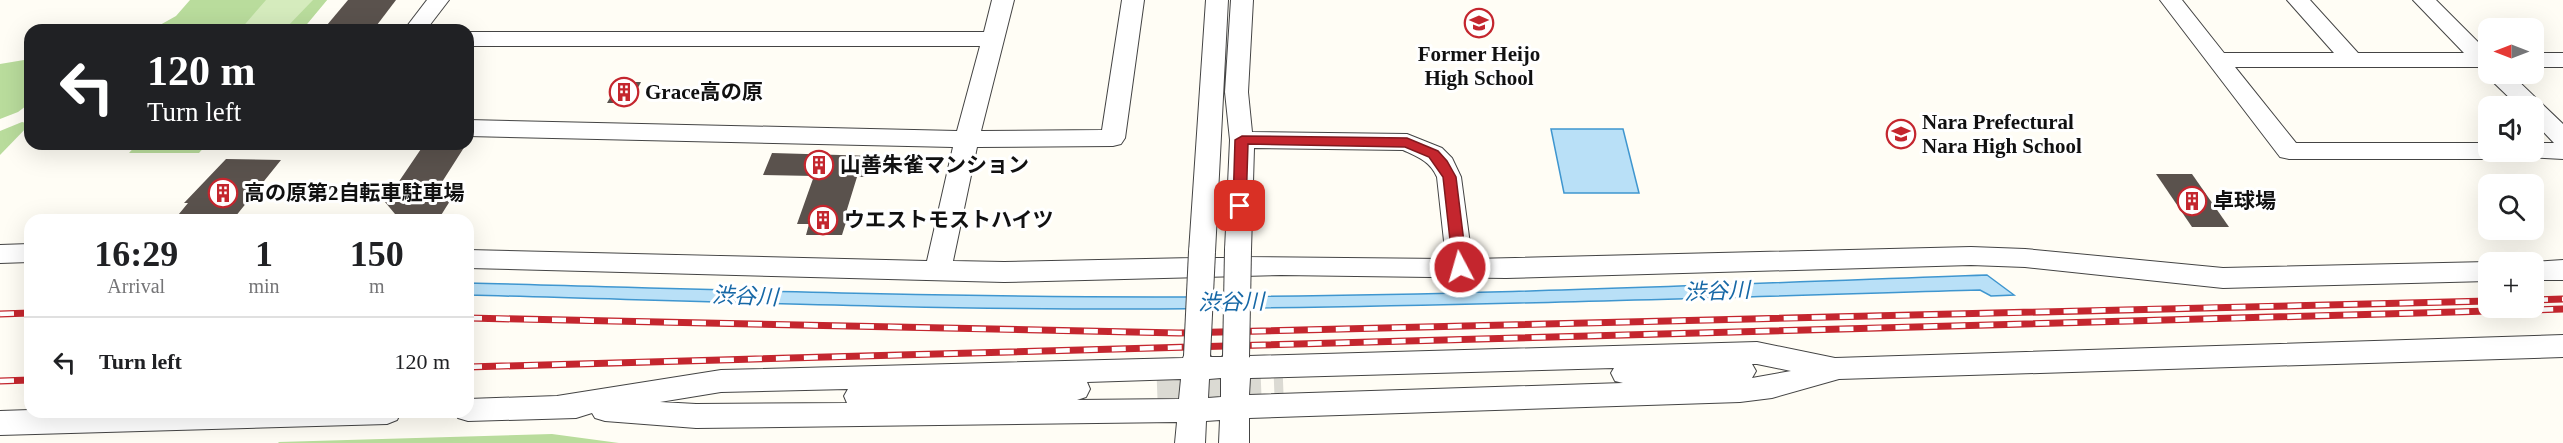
<!DOCTYPE html>
<html lang="en">
<head>
<meta charset="utf-8">
<style>
  body { margin:0; font-family:"Times New Roman","Noto Sans JP",serif; background:#f6f6f6; color:#202124; height:100vh; display:flex; flex-direction:column; font-size:22px; white-space:nowrap }
  * { box-sizing:border-box; margin:0 }
  p { font-size:20px; color:#757577 }
  .icon { flex:none; width:33px; height:33px; fill:none; stroke:currentColor; stroke-width:2; stroke-linecap:round; stroke-linejoin:round }
  .map { position:relative; flex:1; overflow:hidden }
  .panel { position:absolute; left:24px; top:214px; width:450px; height:204px; display:flex; flex-direction:column; background:#fff; border-radius:18px; box-shadow:0 6px 24px #0002 }
  .panel>* { flex:none }
  .banner { position:absolute; left:24px; top:24px; width:450px; height:126px; border-radius:18px; box-shadow:0 6px 24px #0002; background:#202124; color:#fff; overflow:hidden }
  .needle { width:39px; rotate:270deg }
  .controls { position:absolute; left:2478px; top:18px; display:grid; gap:12px }
  .controls a { display:grid; place-items:center; width:66px; height:66px; border-radius:12px; background:#fff; box-shadow:0 6px 24px #0002; font-size:30px }
  .pin { position:absolute; display:grid; place-items:center; width:51px; height:51px; color:#fff; margin:-26px; border-radius:12px; box-shadow:0 3px 9px #0006 }
  .me { position:absolute; width:66px; margin:-33px; rotate:354deg; stroke-linejoin:round; filter:drop-shadow(0 0 4px #0008) }
  .turn { display:flex; align-items:center; gap:21px; height:126px; padding:0 24px; font-size:27px }
  .turn .icon { width:78px; height:78px; stroke-width:2.5 }
  .turn b { display:block; font-size:42px; line-height:51px }
  .eta { display:flex; justify-content:space-evenly; align-items:center; height:102px; text-align:center }
  .eta b { font-size:36px; font-weight:600; line-height:42px }
  ul { padding:0; list-style:none }
  li { display:flex; align-items:center; gap:18px; height:90px; padding:0 24px; border-top:2px solid #e0e0e0 }
  li div { flex:1 }
  li b { display:block; font-size:22px }
  li em { font-style:normal }
  .map>svg:first-child { display:block }
  .green { fill:#d5ebbd }
  .forest { fill:#b9dc9c }
  .water { fill:#b9e0f7; stroke:#3f96cf; stroke-width:1.5 }
  .building { fill:#5a524d }
  .lines { fill:none; stroke-linecap:round; stroke-linejoin:round }
  .minor-tunnel { stroke:#dbdad3; stroke-width:26; stroke-dasharray:26 13; stroke-linecap:butt }
  .minor-casing { stroke:#444; stroke-width:2 }
  .minor { fill:#fff; fill-rule:evenodd }
  .rail-casing { stroke:#c4262e; stroke-width:7 }
  .rail { stroke:#fff; stroke-width:4.5; stroke-dasharray:14; stroke-linecap:butt }
  .minor-bridge-casing { stroke:#444; stroke-width:28; stroke-linecap:butt }
  .minor-bridge { stroke:#fff; stroke-width:26 }
  .route { fill:#c4262e; stroke:#7f191e; stroke-width:1.5 }
  .labels { text-anchor:middle; dominant-baseline:central; stroke-width:6; stroke-linejoin:round; paint-order:stroke }
  .poi-label { font-size:21px; font-weight:bold; fill:#111; stroke:#fff; text-anchor:start }
  .water-label { font-size:22px; font-style:italic; fill:#1768a6; stroke:#fff }
</style>
</head>
<body>
<div class="map">
<svg width="2563" height="443" viewBox="0 0 2563 443">
  <rect width="100%" height="100%" fill="#fffdf5"/>
  <!-- green -->
  <path class="green" d="M 249,0 L 327,0 L 302,30 L 223,30 Z"/>
  <!-- forest -->
  <g class="forest">
    <path d="M 190,0 L 266,0 L 240,30 L 151,30 L 176,16 Z"/>
    <path d="M 313,0 L 327,0 L 302,30 L 284,30 Z"/>
    <path d="M 30,59 L 30,103 L 18,112 L 0,119 L 0,64 Z"/>
    <path d="M 22,122 L 30,124 L 0,155 L 0,131 Z"/>
    <path d="M 137,144 L 207,144 L 199,153 L 129,153 Z"/>
    <path d="M 552,434 L 619,443 L 278,443 L 279,442 Z"/>
  </g>
  <!-- water -->
  <g class="water">
    <path d="M 1551,129 L 1623,129 L 1639,193 L 1564,193 Z"/>
    <path d="M 1987,275 L 2014,295 L 1991,296 L 1980,290 C 1707,298 1433,307 1160,309 C 929,310 698,301 468,295 L 468,283 C 697,289 926,297 1155,297 C 1432,297 1710,285 1987,275 Z"/>
  </g>
  <!-- building -->
  <g class="building">
    <path d="M 348,0 L 396,0 L 377,25 L 327,25 Z"/>
    <path d="M 619,82 L 641,82 L 630,103 L 607,103 Z"/>
    <path d="M 423,146 L 465,146 L 435,193 L 455,193 L 438,220 L 400,220 L 385,202 Z"/>
    <path d="M 772,153 L 874,156 L 866,177 L 857,177 L 845,216 L 848,216 L 842,235 L 806,235 L 809,224 L 797,224 L 814,176 L 763,175 Z"/>
    <path d="M 226,159 L 281,160 L 235,217 L 229,220 L 174,220 L 188,203 L 184,203 Z"/>
    <path d="M 2156,174 L 2192,174 L 2229,227 L 2192,227 Z"/>
  </g>
  <g class="lines">
    <!-- minor-tunnel -->
    <path class="minor-tunnel" d="M 1157,386 L 1283,381"/>
    <!-- minor casing -->
    <g class="minor-casing">
      <g id="minor">
        <path d="M 427,0 L 449,0 L 426,30 L 404,30 Z"/>
        <path d="M 992,0 L 1014,0 L 981,131 L 1102,130 L 1122,0 L 1144,0 L 1125,138 L 1121,144 L 1113,146 L 977,147 L 953,261 L 1004,262 L 1193,258 L 1189,252 L 1206,0 L 1228,0 L 1215,252 L 1212,258 L 1232,258 L 1229,257 L 1225,250 L 1230,140 L 1225,92 L 1231,0 L 1253,0 L 1248,92 L 1252,132 L 1407,134 L 1442,148 L 1452,158 L 1461,177 L 1472,259 L 1971,247 L 2025,249 L 2223,268 L 2488,262 L 2488,281 L 2223,288 L 2025,267 L 1971,265 L 1506,278 L 1281,275 L 1004,282 L 468,268 L 468,250 L 927,261 L 953,147 L 468,136 L 468,120 L 957,131 L 980,46 L 468,46 L 468,32 L 984,32 ZM 1254,148 L 1403,150 C 1418,157 1430,161 1437,177 L 1446,259 L 1244,257 L 1251,250 Z"/>
        <path d="M 2160,0 L 2182,0 L 2224,53 L 2334,53 L 2287,0 L 2310,0 L 2358,53 L 2464,53 L 2413,0 L 2436,0 L 2488,52 L 2488,71 L 2478,67 L 2235,67 L 2296,143 L 2488,143 L 2488,152 L 2500,152 L 2497,157 L 2488,159 L 2289,159 L 2280,157 Z"/>
        <rect x="2534" y="53" width="29" height="14"/>
        <path d="M 2488,71 L 2488,74 L 2511,74 L 2563,124 L 2563,159 L 2525,157 L 2522,152 L 2534,152 L 2534,143 L 2554,143 L 2534,122 L 2534,106 L 2518,106 L 2490,79 L 2487,74 Z"/>
        <path d="M 30,244 L 30,262 L 0,263 L 0,245 Z"/>
        <path d="M 2563,260 L 2563,280 L 2534,280 L 2534,262 L 2531,262 Z"/>
        <path d="M 2563,335 L 2563,357 L 1839,379 L 1772,398 L 1740,402 L 1249,418 L 1249,443 L 1219,443 L 1220,420 L 1206,421 L 1205,443 L 1175,443 L 1177,422 L 696,428 L 605,421 L 595,418 L 592,413 L 576,418 L 468,421 L 458,418 L 455,412 L 468,412 L 468,399 L 557,396 L 721,370 L 1183,358 L 1187,348 L 1197,345 L 1207,348 L 1211,357 L 1222,357 L 1226,349 L 1236,346 L 1246,349 L 1249,356 L 1757,342 L 1835,358 ZM 1752,364 L 1757,364 L 1791,371 L 1752,378 L 1756,371 ZM 1614,368 L 1611,373 L 1615,381 L 1623,383 L 1249,395 L 1250,378 ZM 1221,378 L 1221,397 L 1208,398 L 1209,379 ZM 1181,379 L 1179,399 L 1077,400 L 1086,397 L 1090,389 L 1087,382 ZM 848,389 L 844,396 L 847,403 L 696,404 L 660,402 L 721,392 Z"/>
        <path d="M 30,410 L 30,412 L 401,412 L 397,420 L 387,424 L 0,435 L 0,411 Z"/>
      </g>
    </g>
    <!-- minor -->
    <use href="#minor" class="minor"/>
    <!-- rail casing -->
    <g class="rail-casing">
      <g id="rail">
        <path d="M 2534,300 L 2563,299"/>
        <path d="M 0,314 L 30,313"/>
        <path d="M 468,318 L 1179,333 L 2488,301"/>
        <path d="M 468,367 L 2563,309"/>
        <path d="M 0,381 L 30,380"/>
      </g>
    </g>
    <!-- rail -->
    <use href="#rail" class="rail"/>
    <!-- minor-bridge casing -->
    <g class="minor-bridge-casing">
      <g id="minor-bridge">
        <path d="M 1197,356 L 1202,252"/>
        <path d="M 1236,357 L 1238,250"/>
      </g>
    </g>
    <!-- minor-bridge -->
    <use href="#minor-bridge" class="minor-bridge"/>
  </g>
  <!-- route -->
  <path class="route" d="M 1242,136 L 1407,138 L 1438,151 L 1447,161 L 1456,177 L 1467,267 L 1465,271 L 1460,272 L 1453,267 L 1443,177 L 1429,157 L 1405,147 L 1248,144 L 1246,206 L 1240,211 L 1233,206 L 1235,140 Z"/>
  <!-- icons -->
  <defs>
    <g id="school-ring" transform="scale(1.5)"><circle r="9.5" fill="#fff" stroke="#c4262e" stroke-width="1.5"/><path d="M0-5L7-2L0 1L-7-2ZM-4 1L0 2.5L4 1V4Q0 6-4 4Z" fill="#c4262e"/></g>
    <g id="building-ring" transform="scale(1.5)"><circle r="9.5" fill="#fff" stroke="#c4262e" stroke-width="1.5"/><path d="M-4-6H4V6H1V3H-1V6H-4ZM-2.5-4.3h1.7v1.8h-1.7ZM.8-4.3h1.7v1.8H.8ZM-2.5-1h1.7V.8h-1.7ZM.8-1h1.7V.8H.8Z" fill="#c4262e"/></g>
  </defs>
  <g fill-rule="evenodd">
    <use href="#school-ring" x="1479" y="23"/>
    <use href="#building-ring" x="624" y="92"/>
    <use href="#school-ring" x="1901" y="134"/>
    <use href="#building-ring" x="819" y="165"/>
    <use href="#building-ring" x="223" y="193"/>
    <use href="#building-ring" x="2192" y="201"/>
    <use href="#building-ring" x="823" y="220"/>
  </g>
  <g class="labels">
    <!-- poi labels -->
    <g class="poi-label">
      <text x="1479" y="54" text-anchor="middle">Former Heijo<tspan x="1479" dy="24">High School</tspan></text>
      <text x="645" y="92">Grace高の原</text>
      <text x="1922" y="122">Nara Prefectural<tspan x="1922" dy="24">Nara High School</tspan></text>
      <text x="840" y="165">山善朱雀マンション</text>
      <text x="244" y="193">高の原第2自転車駐車場</text>
      <text x="2213" y="201">卓球場</text>
      <text x="844" y="220">ウエストモストハイツ</text>
    </g>
    <!-- water labels -->
    <g class="water-label">
      <text transform="translate(1717 291) rotate(-2)">渋谷川</text>
      <text transform="translate(745 296) rotate(2)">渋谷川</text>
      <text transform="translate(1231 302) rotate(-1)">渋谷川</text>
    </g>
  </g>
</svg>
<div class="controls">
<a><svg class="needle" viewBox="-14 -14 28 28"><path d="M0-13l5 13h-10z" fill="#e53935"/><path d="M0 13l5-13h-10z" fill="#757577"/></svg></a>
<a><svg class="icon" aria-label="sound" viewBox="0 0 24 24"><path d="M4 9h4l5-4v14l-5-4H4zM17 9q2 3 0 6"/></svg></a>
<a><svg class="icon" aria-label="search" viewBox="0 0 24 24"><circle cx="10" cy="10" r="6"/><path d="M15 15l6 6"/></svg></a>
<a>+</a>
</div>
<div class="pin" style="left:1240px;top:206px;background:#d93025"><svg class="icon" aria-label="arrive" viewBox="0 0 24 24"><path d="M6 21V4h12l-3 4 3 4H6"/></svg></div>
<svg class="me" style="left:1460px;top:267px" viewBox="-20 -20 40 40"><circle r="17" fill="#c4262e" stroke="#fff" stroke-width="3"/><path d="M0-11L8 9 0 5-8 9z" fill="#fff"/></svg>
<div class="banner">
<div class="turn"><svg class="icon" aria-label="left" viewBox="0 0 24 24"><path d="M17 20v-9H6M10 6l-5 5 5 5"/></svg><div><b>120 m</b>Turn left</div></div>
</div>
<section class="panel">
<div class="eta">
<div><b>16:29</b><p>Arrival</p></div>
<div><b>1</b><p>min</p></div>
<div><b>150</b><p>m</p></div>
</div>
<ul>
<li><svg class="icon" aria-label="left" viewBox="0 0 24 24"><path d="M17 20v-9H6M10 6l-5 5 5 5"/></svg><div><b>Turn left</b></div><em>120 m</em></li>
</ul>
</section>
</div>
</body>
</html>
